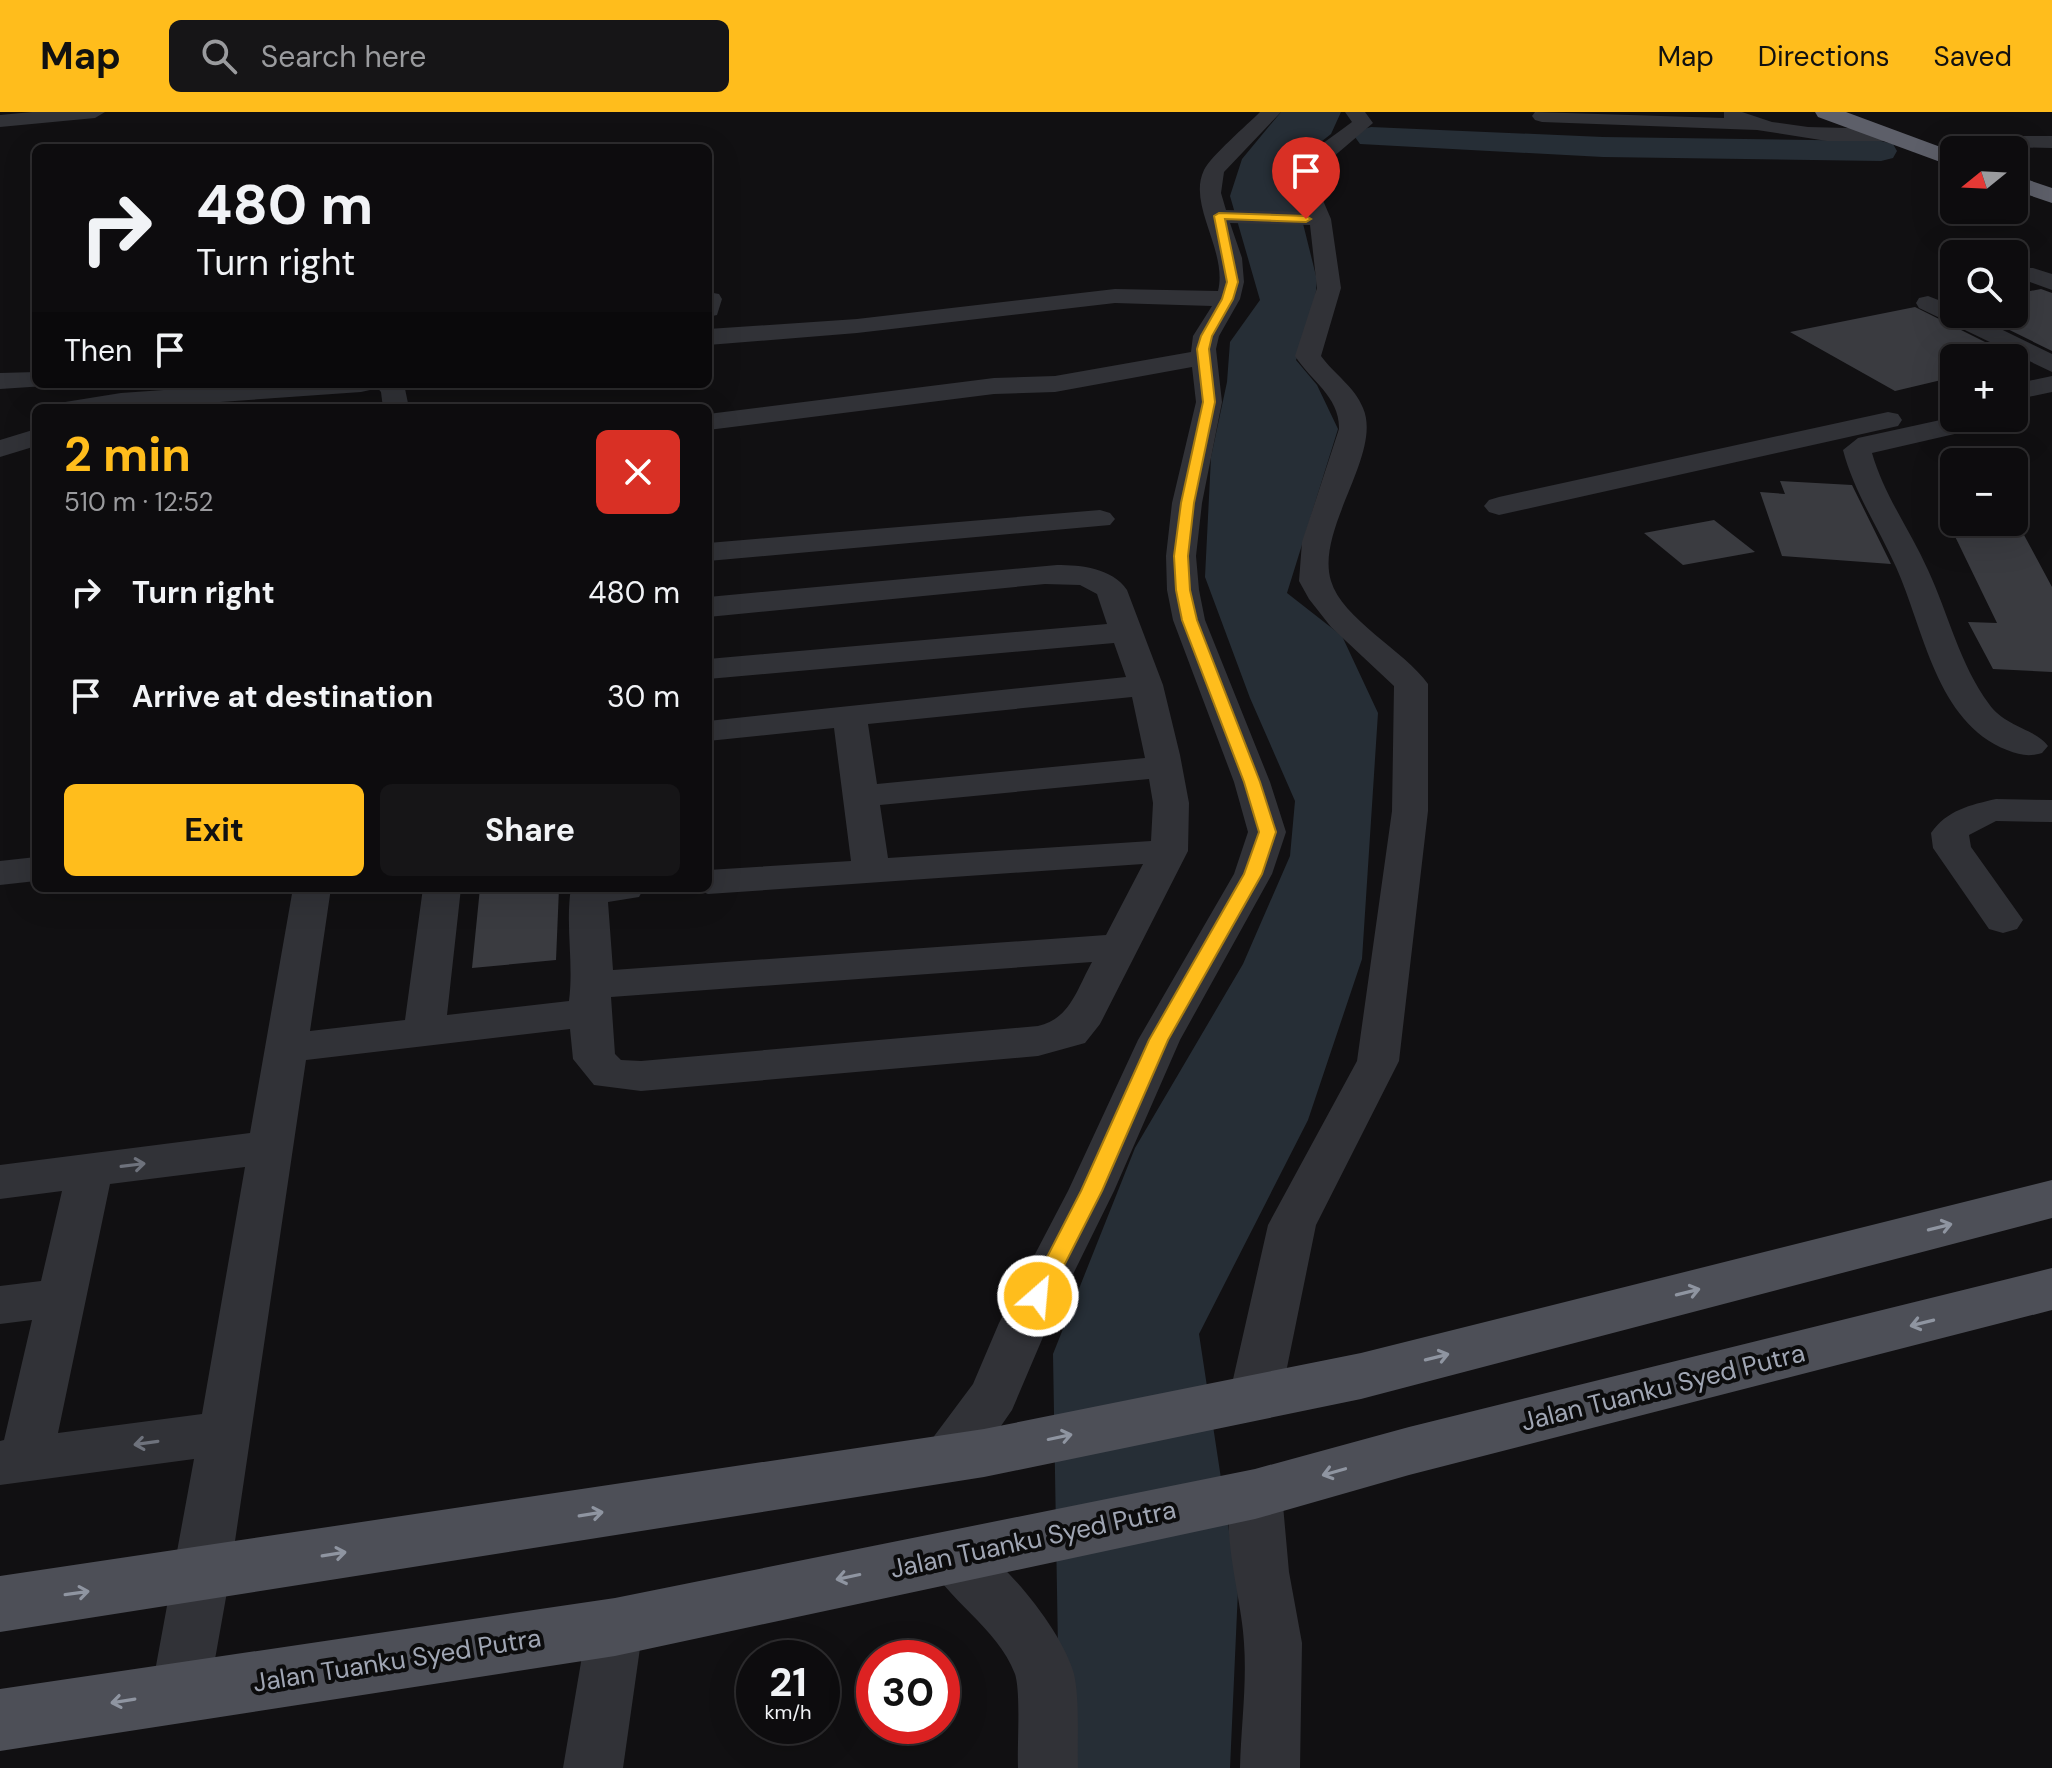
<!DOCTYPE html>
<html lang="en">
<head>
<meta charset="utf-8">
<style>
  body { margin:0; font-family:"DM Sans",sans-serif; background:#161517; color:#f1f3f6; height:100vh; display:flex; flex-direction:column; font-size:30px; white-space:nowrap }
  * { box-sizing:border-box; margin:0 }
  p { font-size:26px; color:#9a9b9e }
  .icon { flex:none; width:44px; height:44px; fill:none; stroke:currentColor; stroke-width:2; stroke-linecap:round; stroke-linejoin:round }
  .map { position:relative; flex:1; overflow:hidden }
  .side { position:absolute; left:32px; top:292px; width:680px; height:488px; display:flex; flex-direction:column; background:#0d0c0e; border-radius:12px; box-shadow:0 8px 32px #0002,0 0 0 2px #2d2c2e }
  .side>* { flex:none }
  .top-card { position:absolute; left:32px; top:32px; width:680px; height:244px; border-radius:12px; box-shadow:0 8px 32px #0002,0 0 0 2px #2d2c2e; background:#0d0c0e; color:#f1f3f6; overflow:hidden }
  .needle { width:52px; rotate:252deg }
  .tools { position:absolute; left:1940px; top:24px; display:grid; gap:16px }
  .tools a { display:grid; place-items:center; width:88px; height:88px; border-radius:12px; background:#0d0c0e; box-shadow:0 8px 32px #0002,0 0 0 2px #2d2c2e; font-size:40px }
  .speed { position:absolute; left:736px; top:1528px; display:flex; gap:16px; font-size:40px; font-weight:700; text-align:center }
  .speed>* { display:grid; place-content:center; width:104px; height:104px; border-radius:50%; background:#0d0c0e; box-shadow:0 8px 32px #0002,0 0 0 2px #2d2c2e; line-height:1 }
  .speed small { font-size:20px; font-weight:400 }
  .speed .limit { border:12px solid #d22; background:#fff; color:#111 }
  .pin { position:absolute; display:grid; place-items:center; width:68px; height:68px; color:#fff; margin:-82px -34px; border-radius:50% 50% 50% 0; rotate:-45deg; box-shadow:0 0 8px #0007 }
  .pin .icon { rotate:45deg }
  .me { position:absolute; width:88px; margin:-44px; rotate:27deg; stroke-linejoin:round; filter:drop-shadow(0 0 6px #0008) }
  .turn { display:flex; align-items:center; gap:28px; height:168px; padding:0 32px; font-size:36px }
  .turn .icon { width:104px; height:104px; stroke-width:2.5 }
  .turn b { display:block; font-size:56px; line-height:68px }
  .then { display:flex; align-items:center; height:76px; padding:0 32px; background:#0003; gap:16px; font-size:30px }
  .round { display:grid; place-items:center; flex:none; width:84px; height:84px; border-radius:12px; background:#161517 }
  .overview { display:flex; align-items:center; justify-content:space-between; height:136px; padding:0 32px }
  h1 { font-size:48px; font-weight:700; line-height:60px; color:#ffbd1c }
  .button { display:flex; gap:16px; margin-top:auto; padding:16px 32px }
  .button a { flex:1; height:92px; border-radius:12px; background:#ffbd1c; color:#111; font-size:32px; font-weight:700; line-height:92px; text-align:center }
  .button a+a { background:#161517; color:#f1f3f6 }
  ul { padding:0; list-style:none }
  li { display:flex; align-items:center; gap:24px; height:104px; padding:0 32px }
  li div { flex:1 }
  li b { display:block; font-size:30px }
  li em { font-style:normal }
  header { display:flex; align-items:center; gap:48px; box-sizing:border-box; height:112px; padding:0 40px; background:#ffbd1c; color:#111 }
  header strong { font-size:38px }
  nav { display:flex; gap:44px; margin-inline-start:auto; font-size:28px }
  .search { width:560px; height:72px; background:#161517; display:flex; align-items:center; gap:20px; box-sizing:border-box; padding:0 28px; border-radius:12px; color:#9a9b9e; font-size:30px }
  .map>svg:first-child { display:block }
  .water { fill:#262e36 }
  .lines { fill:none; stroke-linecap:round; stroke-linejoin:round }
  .river { fill:#262e36; fill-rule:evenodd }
  .building { fill:#3a3b40 }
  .minor { fill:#313237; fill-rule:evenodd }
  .major { fill:#4d4f57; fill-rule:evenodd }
  .highway { fill:#5d5f69; fill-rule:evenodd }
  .oneway { stroke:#6e727c }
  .oneway2 { stroke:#8f95a1 }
  .route { fill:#ffbd1c; stroke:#a67b12; stroke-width:2 }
  .labels { text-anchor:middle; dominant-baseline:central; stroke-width:8; stroke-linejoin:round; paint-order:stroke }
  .near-street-label { font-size:26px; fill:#a0a6b4; stroke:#0c0c0d }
</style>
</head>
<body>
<header>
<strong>Map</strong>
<div class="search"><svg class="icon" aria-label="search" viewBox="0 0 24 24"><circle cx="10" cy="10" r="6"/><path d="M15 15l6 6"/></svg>Search here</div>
<nav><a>Map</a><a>Directions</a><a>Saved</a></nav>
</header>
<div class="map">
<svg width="2052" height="1656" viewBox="0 0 2052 1656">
  <rect width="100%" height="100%" fill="#111012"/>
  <!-- water -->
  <path class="water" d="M 1281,0 L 1341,0 L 1331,22 L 1289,55 L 1317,168 L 1313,211 L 1296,248 L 1317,273 L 1338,317 L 1287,481 L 1342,524 L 1378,601 L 1362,847 L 1308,1008 L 1199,1222 L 1238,1478 L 1230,1656 L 1060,1656 L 1053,1242 L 1135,1036 L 1243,852 L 1290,744 L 1295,689 L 1250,586 L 1205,465 L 1211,345 L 1227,270 L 1230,230 L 1260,188 L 1230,84 L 1242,47 Z"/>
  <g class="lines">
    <!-- river -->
    <path class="river" d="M 1371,15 L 1603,25 L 1881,29 L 1893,32 L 1897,39 L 1893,46 L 1881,49 L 1603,45 L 1360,32 L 1355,25 L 1360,18 Z"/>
  </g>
  <!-- building -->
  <g class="building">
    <path d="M 2041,177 L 2052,181 L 2052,239 L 1977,202 L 2014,202 L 2014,182 Z"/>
    <path d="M 1915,195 L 2025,250 L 2014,253 L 2014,246 L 1954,246 L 1954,265 L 1895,279 L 1790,220 Z"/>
    <path d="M 1780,369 L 1852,373 L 1891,452 L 1782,444 L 1760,380 L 1785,382 Z"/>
    <path d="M 1714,408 L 1755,440 L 1683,453 L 1644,421 Z"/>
    <path d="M 1948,410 L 2017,410 L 2052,475 L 2052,560 L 1993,557 L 1968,510 L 1997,511 Z"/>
    <path d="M 480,776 L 559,776 L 556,848 L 472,856 Z"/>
  </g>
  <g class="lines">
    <!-- minor -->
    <g class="minor">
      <path d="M 32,0 L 105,0 L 95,6 L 0,15 L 0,3 Z"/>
      <path d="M 1260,0 L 1281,0 L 1224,60 L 1221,81 L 1226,98 L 1306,100 L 1290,63 C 1306,41 1331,26 1352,10 L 1345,0 L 1365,0 L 1373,11 L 1312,63 L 1331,107 L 1341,176 L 1321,244 C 1334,262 1355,275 1363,296 C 1383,342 1315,417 1331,469 C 1342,507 1405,539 1428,572 L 1428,699 L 1399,949 L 1316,1113 L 1281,1285 L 1273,1300 L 1255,1306 L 1237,1300 L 1229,1285 L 1268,1113 L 1357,949 L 1392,699 L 1394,574 L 1331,515 L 1309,487 L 1299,469 L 1302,430 L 1339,317 C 1340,285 1311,269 1295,244 L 1317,176 L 1310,113 L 1230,111 L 1242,146 L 1244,170 L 1240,187 L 1219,224 L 1216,237 L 1222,290 L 1202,391 L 1196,444 L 1199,478 L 1205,508 L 1270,670 L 1286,720 L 1272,762 L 1180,928 L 1114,1079 L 1049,1211 L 1012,1298 L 967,1363 L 948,1369 L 929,1363 L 922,1347 L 929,1331 L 973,1272 L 999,1211 L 1068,1079 L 1138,928 L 1234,762 L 1248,720 L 1234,670 L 1173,508 L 1167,478 L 1166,444 L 1172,391 L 1196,290 L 1192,255 L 1055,280 L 994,282 L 708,318 L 708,302 L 994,266 L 1055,264 L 1191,240 L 1193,224 L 1212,194 L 1115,191 L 857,221 L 708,233 L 708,217 L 857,207 L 1115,177 L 1218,179 C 1228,139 1187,93 1204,58 C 1211,44 1247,13 1260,0 Z"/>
      <path d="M 1535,0 L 1724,6 L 1724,0 L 1742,0 L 1772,10 L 1808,15 L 1886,17 L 1896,23 L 1886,29 L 1827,29 L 1757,18 L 1542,10 L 1535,8 L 1532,4 Z"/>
      <path d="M 1962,24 L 2052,24 L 2052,36 L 1955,34 L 1952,30 L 1955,26 Z"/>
      <path d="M 2014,156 L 2033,156 L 2052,162 L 2052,178 L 2030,170 L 2014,170 Z"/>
      <path d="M 708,180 L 719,182 L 722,187 L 717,203 L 708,205 Z"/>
      <path d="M 1928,184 L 1954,194 L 1954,202 L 1970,202 L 2052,242 L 2052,260 L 1919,196 L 1916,191 L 1919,186 Z"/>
      <path d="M 36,260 L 36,272 L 45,274 L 0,277 L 0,261 Z"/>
      <path d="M 2052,264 L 2052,280 L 2014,288 L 2014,272 Z"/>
      <path d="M 249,272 L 404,272 L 409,296 L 383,296 L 381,280 L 374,272 L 370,278 L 361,280 L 135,296 L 62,296 L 65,290 L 121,281 Z"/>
      <path d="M 1888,300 L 1898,302 L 1902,308 L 1898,314 L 1499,403 L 1489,400 L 1484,394 L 1489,388 L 1499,385 Z"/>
      <path d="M 1954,305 L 2002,306 L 1998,312 L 1872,341 C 1884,383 1910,418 1928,458 C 1948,501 1960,553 1989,592 C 2005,615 2036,617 2048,634 L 2042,641 C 2029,645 2020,643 2007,638 C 1936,610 1924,517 1896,455 C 1878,415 1854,380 1843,338 L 1858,326 Z"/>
      <path d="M 36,317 L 36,334 L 0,345 L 0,328 Z"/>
      <path d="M 1100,398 L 1110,401 L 1115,407 L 1110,413 L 708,449 L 708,431 Z"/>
      <path d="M 1057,453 C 1081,453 1112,456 1127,478 L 1163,573 L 1180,643 L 1189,691 L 1188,739 L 1100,912 L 1085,931 L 1038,944 L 641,979 L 594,973 L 573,947 L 570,917 L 306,948 L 230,1463 L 209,1581 L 201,1600 L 180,1609 L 159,1600 L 151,1581 L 194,1347 L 0,1373 L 0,1329 L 4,1328 L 32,1208 L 0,1212 L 0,1174 L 41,1169 L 62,1079 L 0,1087 L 0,1053 L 250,1021 L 293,776 L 331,776 L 310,919 L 405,908 L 423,776 L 461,776 L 447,903 L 569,889 C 574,851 565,813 571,776 L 644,776 L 639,785 L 608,790 L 613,858 L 1106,823 L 1143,752 L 708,782 L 693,776 L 708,776 L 708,758 L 851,749 L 834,616 L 708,629 L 708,609 L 1126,565 L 1114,531 L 708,567 L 708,547 L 1107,512 L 1097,482 L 1080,473 L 1045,472 L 708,505 L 708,485 ZM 1132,585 L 1145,646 L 877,672 L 868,612 ZM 1149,667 L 1153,691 L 1151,729 L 888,746 L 880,693 ZM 1092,850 C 1077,877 1070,907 1038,914 L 641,949 L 621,948 L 615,942 L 611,885 ZM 245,1055 L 202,1302 L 58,1321 L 110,1072 Z"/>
      <path d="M 1996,687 L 2052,688 L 2052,710 L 1996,709 L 1969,723 L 1971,735 L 2023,808 L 2017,817 L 2003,821 L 1989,817 L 1933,736 L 1931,721 C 1947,698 1970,693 1996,687 Z"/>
      <path d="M 36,745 L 36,769 L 0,773 L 0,749 Z"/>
      <path d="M 1255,1359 L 1274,1366 L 1282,1382 L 1289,1460 L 1302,1531 L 1300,1656 L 1240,1656 C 1241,1615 1247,1572 1244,1531 C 1242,1484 1216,1408 1236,1366 Z"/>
      <path d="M 952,1419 C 996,1435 1062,1517 1074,1562 C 1080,1589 1077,1628 1078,1656 L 1018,1656 C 1017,1634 1021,1581 1015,1562 C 997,1514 946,1489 924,1443 L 932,1426 Z"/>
      <path d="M 615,1489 L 635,1497 L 643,1515 L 623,1656 L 563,1656 L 587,1515 L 595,1497 Z"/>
    </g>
    <!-- major -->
    <g class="major">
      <path d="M 2052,1068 L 2052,1106 L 1361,1287 L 984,1365 L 0,1520 L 0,1464 L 984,1317 L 1361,1241 Z"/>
      <path d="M 2052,1156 L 2052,1198 L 1409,1363 L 1255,1407 L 615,1544 L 0,1639 L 0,1577 L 615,1486 L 1255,1357 L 1409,1315 Z"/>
    </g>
    <!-- highway -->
    <g class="highway">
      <path d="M 1815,0 L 1846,0 L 1954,40 L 1954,55 L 1818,5 Z"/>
      <path d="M 2014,63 L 2052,76 L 2052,91 L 2014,78 Z"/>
    </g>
  </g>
  <!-- one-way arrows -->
  <defs><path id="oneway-shaft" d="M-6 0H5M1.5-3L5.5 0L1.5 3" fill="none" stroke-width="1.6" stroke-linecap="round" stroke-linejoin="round" transform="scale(2)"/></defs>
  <g class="oneway">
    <use href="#oneway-shaft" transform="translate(133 1053) rotate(-7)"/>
    <use href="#oneway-shaft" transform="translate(146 1331) rotate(172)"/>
  </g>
  <g class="oneway2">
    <use href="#oneway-shaft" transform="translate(1940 1115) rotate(-14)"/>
    <use href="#oneway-shaft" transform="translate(1688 1180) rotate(-14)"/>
    <use href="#oneway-shaft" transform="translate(1922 1211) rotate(166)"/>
    <use href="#oneway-shaft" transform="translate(1437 1245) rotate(-14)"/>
    <use href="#oneway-shaft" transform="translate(1060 1325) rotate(-12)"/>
    <use href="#oneway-shaft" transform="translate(1334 1360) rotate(164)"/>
    <use href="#oneway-shaft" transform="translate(591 1402) rotate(-9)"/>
    <use href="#oneway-shaft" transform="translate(334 1442) rotate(-9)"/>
    <use href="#oneway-shaft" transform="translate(848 1465) rotate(168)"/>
    <use href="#oneway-shaft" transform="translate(77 1481) rotate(-8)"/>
    <use href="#oneway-shaft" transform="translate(123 1589) rotate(171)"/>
  </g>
  <!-- route -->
  <path class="route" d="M 1219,101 L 1306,104 L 1311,107 L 1306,110 L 1225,107 L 1238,170 L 1233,187 L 1212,224 L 1209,237 L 1215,290 L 1194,391 L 1188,444 L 1190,478 L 1197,508 L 1260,670 L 1276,720 L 1262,762 L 1168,928 L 1102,1079 L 1045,1191 L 1038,1193 L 1030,1191 L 1027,1184 L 1081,1079 L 1149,928 L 1244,762 L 1259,720 L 1244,670 L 1182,508 L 1176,478 L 1174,444 L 1181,391 L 1203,290 L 1197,237 L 1201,224 L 1222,187 L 1227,170 L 1214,104 Z"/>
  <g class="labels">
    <!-- near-street labels -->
    <g class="near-street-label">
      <text transform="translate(1663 1275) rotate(-14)">Jalan Tuanku Syed Putra</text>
      <text transform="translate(1033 1427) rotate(-12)">Jalan Tuanku Syed Putra</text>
      <text transform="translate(397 1548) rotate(-9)">Jalan Tuanku Syed Putra</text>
    </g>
  </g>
</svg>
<div class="tools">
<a><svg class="needle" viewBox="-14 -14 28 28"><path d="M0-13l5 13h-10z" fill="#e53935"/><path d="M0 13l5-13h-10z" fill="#9a9b9e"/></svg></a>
<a><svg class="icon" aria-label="search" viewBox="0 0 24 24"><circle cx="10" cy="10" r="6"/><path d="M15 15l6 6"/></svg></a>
<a>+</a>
<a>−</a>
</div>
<div class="speed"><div>21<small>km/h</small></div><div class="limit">30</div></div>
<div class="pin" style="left:1306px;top:107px;background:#d93025"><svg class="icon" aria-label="arrive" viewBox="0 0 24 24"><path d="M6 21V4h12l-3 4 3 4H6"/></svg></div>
<svg class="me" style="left:1038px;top:1184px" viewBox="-20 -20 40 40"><circle r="17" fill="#ffbd1c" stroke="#fff" stroke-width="3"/><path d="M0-11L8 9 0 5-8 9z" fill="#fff"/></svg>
<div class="top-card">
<div class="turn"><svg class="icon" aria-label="right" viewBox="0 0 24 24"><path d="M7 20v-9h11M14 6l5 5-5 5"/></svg><div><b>480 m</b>Turn right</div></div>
<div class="then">Then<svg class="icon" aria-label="arrive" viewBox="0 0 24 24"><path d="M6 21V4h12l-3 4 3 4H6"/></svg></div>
</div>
<section class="side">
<div class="overview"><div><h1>2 min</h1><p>510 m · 12:52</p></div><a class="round" style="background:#d93025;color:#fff"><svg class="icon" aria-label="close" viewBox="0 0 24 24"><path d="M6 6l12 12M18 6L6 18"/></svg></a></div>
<ul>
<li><svg class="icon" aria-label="right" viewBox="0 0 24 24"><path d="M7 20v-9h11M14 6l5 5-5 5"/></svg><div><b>Turn right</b></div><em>480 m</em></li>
<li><svg class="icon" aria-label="arrive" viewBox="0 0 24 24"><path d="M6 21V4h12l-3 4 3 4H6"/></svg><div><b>Arrive at destination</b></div><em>30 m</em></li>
</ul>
<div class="button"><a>Exit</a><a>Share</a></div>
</section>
</div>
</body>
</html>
